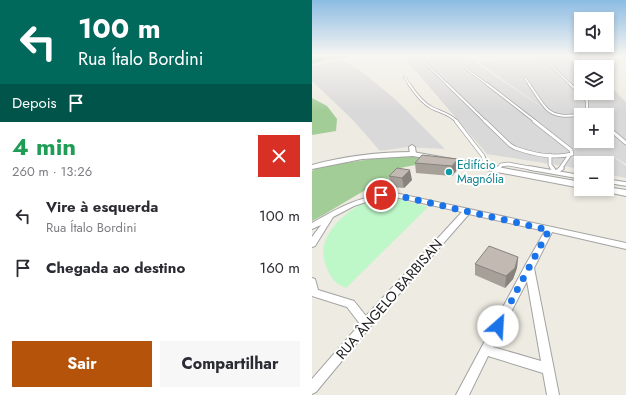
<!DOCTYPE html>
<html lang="pt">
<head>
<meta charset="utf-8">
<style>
  body { margin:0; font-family:Jost,sans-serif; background:#f7f7f7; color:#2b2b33; height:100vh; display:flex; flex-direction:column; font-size:15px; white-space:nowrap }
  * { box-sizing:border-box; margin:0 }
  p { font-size:13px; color:#7c7c81 }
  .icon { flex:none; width:22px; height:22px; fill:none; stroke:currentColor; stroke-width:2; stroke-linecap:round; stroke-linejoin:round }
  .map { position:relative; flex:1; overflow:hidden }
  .details { display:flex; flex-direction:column; background:#fff; width:312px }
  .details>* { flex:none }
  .guide { background:#00695c; color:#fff; overflow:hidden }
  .controls { position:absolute; left:262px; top:12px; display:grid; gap:8px }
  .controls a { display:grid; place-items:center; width:40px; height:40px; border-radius:0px; background:#fff; box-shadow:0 2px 6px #0003; font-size:20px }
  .pin { position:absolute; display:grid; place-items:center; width:34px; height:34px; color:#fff; margin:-17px; border:2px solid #fff; border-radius:50%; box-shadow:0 1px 4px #0007 }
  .me { position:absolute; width:44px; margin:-22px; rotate:26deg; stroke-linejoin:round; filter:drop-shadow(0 0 3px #0008) }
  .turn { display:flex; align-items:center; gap:14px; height:84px; padding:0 12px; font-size:18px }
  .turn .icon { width:52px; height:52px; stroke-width:2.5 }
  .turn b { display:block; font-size:28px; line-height:34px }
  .then { display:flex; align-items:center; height:38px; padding:0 12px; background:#0003; gap:8px; font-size:15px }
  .round { display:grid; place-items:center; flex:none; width:42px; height:42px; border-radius:0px; background:#f7f7f7 }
  .overview { display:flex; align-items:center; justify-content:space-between; height:68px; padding:0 12px }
  h1 { font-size:24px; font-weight:700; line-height:30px; color:#1e9e55 }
  .action { display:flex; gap:8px; margin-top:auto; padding:8px 12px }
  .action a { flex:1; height:46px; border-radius:0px; background:#b45309; color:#fff; font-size:16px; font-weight:700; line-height:46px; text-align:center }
  .action a+a { background:#f7f7f7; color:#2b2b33 }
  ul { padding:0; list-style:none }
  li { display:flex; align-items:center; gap:12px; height:52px; padding:0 12px }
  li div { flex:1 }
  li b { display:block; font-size:15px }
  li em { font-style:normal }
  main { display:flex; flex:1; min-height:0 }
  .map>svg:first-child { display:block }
  .residential { fill:#dad9d9; fill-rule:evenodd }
  .forest { fill:#a2cd97 }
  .park { fill:#bef8c9 }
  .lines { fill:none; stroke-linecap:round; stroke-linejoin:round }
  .service-far3-casing { stroke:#a3a3a3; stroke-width:2.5 }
  .service-far2-casing { stroke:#a3a3a3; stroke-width:3.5 }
  .service-far1-casing { stroke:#a3a3a3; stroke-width:4.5 }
  .service-casing { stroke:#a3a3a3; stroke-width:5.5 }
  .minor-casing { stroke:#a3a3a3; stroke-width:2 }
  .tertiary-casing { stroke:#a3a3a3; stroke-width:2 }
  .service-far3 { stroke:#fff; stroke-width:1.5 }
  .service-far2 { stroke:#fff; stroke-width:2 }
  .service-far1 { stroke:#fff; stroke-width:3 }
  .service { stroke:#fff; stroke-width:3.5 }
  .minor { fill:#fff; fill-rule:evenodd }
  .tertiary { fill:#fff; fill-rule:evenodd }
  .wall { fill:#a7a099 }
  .shaded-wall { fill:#88827d }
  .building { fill:#c2bab2; stroke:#88827d }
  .route { stroke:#1a73e8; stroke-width:7; stroke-dasharray:0 12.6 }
  .culture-dot { fill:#0f9aa8; stroke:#fff; stroke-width:1.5 }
  .labels { text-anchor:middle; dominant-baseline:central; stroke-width:4; stroke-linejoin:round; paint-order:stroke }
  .culture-label { font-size:12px; fill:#0d838f; stroke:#fff; text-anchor:start }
  .near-street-label { font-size:14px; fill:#1c1c1c; stroke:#fff }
</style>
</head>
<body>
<main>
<section class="details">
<div class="guide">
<div class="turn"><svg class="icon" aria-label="left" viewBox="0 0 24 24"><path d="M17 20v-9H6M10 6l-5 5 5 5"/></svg><div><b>100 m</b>Rua Ítalo Bordini</div></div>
<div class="then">Depois<svg class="icon" aria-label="arrive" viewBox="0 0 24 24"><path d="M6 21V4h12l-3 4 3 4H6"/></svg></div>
</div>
<div class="overview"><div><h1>4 min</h1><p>260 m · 13:26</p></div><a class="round" style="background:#d93025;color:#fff"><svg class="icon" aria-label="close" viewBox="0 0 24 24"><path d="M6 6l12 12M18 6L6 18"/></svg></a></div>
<ul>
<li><svg class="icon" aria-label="left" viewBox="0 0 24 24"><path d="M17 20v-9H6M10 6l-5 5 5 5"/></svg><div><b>Vire à esquerda</b><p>Rua Ítalo Bordini</p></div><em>100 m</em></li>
<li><svg class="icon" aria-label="arrive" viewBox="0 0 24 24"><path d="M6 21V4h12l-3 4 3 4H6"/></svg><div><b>Chegada ao destino</b></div><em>160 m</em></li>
</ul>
<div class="action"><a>Sair</a><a>Compartilhar</a></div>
</section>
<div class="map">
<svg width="314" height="395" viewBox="0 0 314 395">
  <rect width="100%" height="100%" fill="#eeebe2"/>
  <!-- residential -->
  <g class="residential">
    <path d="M 88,55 L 154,56 L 240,114 L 166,62 L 268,55 L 279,67 L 269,67 L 269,93 L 295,93 L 295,83 L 314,102 L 314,164 L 298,154 L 314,166 L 314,178 L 295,174 L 295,163 L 269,163 L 269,169 L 175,154 L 96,62 ZM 269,115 L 295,115 L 295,141 L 269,141 Z"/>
    <path d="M 29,59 L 53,74 L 84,100 L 133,149 L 95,147 L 68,151 L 41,120 L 0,81 L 0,66 Z"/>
  </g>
  <!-- forest -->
  <g class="forest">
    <path d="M 0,55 L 41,55 L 33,58 L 16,59 L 0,64 Z"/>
    <path d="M 0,98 L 15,106 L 25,119 L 24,131 L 0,135 Z"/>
    <path d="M 79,156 L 114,156 L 103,165 L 88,168 L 86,175 C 55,186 29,206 0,221 L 0,171 L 6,167 Z"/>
  </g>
  <!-- park -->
  <path class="park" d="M 82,198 L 116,207 L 34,288 C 23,284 18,277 14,266 C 12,260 10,252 12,245 C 18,223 45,202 66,199 C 71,198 77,198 82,198 Z"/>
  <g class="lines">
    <!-- service-far3 casing -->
    <g class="service-far3-casing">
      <g id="service-far3">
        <path d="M 132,55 L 139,57 L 176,85"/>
        <path d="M 132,55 L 111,59 L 111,61 L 136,85"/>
        <path d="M 231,58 L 259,85"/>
        <path d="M 92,77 L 98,85"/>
        <path d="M 213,78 L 218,85"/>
      </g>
    </g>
    <!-- service-far2 casing -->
    <g class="service-far2-casing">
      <g id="service-far2">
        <path d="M 97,84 C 103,93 110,103 120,108 C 128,112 139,114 145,122"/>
        <path d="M 135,84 L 174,122"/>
        <path d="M 175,84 L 224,122"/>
        <path d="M 217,84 C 223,92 229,104 236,110 C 247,120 267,114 280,114"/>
        <path d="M 258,84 L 275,101 L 275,109 L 280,114"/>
      </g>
    </g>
    <!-- service-far1 casing -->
    <g class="service-far1-casing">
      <g id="service-far1">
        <path d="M 144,121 L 171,156 L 175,168"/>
        <path d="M 173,121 L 198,145 L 203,148 C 220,154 242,159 260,154 L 259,150 L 222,121"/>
        <path d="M 295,127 L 314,143"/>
        <path d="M 238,155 L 238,165 L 241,169"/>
        <path d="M 186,169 L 189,165 L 196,164 L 223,169"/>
        <path d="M 248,169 L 257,156"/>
      </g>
    </g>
    <!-- service casing -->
    <g class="service-casing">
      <g id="service">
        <path d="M 218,168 L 269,177"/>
        <path d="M 240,168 L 243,172"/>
        <path d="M 185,170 L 187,168"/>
        <path d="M 244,172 L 250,168"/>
        <path d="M 295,181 L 314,184"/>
      </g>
    </g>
    <!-- minor casing -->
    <g class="minor-casing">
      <g id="minor">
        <path d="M 100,145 L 103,147 L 104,154 L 101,156 L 98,154 L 97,147 Z"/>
        <path d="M 83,193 L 314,243 L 314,249 L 240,232 L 222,268 L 247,395 L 235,395 L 231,373 L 176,356 L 157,395 L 144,395 L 214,264 L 233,231 L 157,214 L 58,327 L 4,392 L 0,394 L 0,379 L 48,324 L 35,307 L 0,296 L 0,278 L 3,279 L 6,290 L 42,301 L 54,316 L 150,212 L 83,197 L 60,200 L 42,206 L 21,217 L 3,246 L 0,247 L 0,237 L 9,225 L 0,229 L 0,223 C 28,207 50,195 83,193 ZM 215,281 L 229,361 L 181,347 Z"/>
      </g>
    </g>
    <!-- tertiary casing -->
    <g class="tertiary-casing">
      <g id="tertiary">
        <path d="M 101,152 L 269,182 L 269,188 L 101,156 L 50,159 L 0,169 L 0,165 C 33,156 67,152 101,152 Z"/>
        <path d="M 295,187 L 314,190 L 314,196 L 290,191 L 289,189 L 295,189 Z"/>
      </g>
    </g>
    <!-- service-far3 -->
    <use href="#service-far3" class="service-far3"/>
    <!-- service-far2 -->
    <use href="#service-far2" class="service-far2"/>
    <!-- service-far1 -->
    <use href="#service-far1" class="service-far1"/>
    <!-- service -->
    <use href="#service" class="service"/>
    <!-- minor -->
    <use href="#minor" class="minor"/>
    <!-- tertiary -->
    <use href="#tertiary" class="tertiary"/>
  </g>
  <!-- wall -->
  <g class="wall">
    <path d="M 146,159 L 146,169 L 140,176 L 104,173 L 103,163 Z"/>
    <path d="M 85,168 L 100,180 L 92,188 L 78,187 L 77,176 Z"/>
    <path d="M 206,257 L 205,268 L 201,279 L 193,288 L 163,275 L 163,264 Z"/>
  </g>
  <!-- shaded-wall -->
  <g class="shaded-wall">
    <path d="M 146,159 L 146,169 L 140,176 L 140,166 Z"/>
    <path d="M 98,170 L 100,180 L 92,188 L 90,178 Z"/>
    <path d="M 206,257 L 205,268 L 201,279 L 193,288 L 194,276 Z"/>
  </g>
  <!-- building -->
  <g class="building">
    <path d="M 110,155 L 146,159 L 140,166 L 103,163 Z"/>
    <path d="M 85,168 L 98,170 L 90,178 L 77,176 Z"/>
    <path d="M 177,246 L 206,257 L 203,268 L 194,276 L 163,264 Z"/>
  </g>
  <!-- sky -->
  <linearGradient id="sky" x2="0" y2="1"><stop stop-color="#8cbce3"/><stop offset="0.5" stop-color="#f7f6f2"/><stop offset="1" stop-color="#f7f6f2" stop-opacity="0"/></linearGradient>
  <rect width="314" height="111" fill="url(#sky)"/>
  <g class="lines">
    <!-- route -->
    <path class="route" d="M 69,195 L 83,195 L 237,230 L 186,326"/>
  </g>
  <!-- markers -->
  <circle class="culture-dot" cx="137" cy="172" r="4"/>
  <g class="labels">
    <!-- culture labels -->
    <g class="culture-label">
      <text x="145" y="165">Edifício<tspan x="145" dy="14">Magnólia</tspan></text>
    </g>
    <!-- near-street labels -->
    <g class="near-street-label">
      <text transform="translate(77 299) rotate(-49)">RUA ÂNGELO BARBISAN</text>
    </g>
  </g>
</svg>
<div class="controls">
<a><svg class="icon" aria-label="sound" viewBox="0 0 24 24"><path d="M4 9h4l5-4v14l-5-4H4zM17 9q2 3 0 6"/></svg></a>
<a><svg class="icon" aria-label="layers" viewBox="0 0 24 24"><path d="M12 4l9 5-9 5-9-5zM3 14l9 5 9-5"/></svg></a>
<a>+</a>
<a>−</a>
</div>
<div class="pin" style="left:69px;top:195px;background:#d93025"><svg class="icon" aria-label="arrive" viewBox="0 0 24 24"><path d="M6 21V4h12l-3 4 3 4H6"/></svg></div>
<svg class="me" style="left:186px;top:326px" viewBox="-20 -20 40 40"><circle r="19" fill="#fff"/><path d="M0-13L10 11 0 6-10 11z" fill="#1a73e8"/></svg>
</div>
</main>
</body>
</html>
